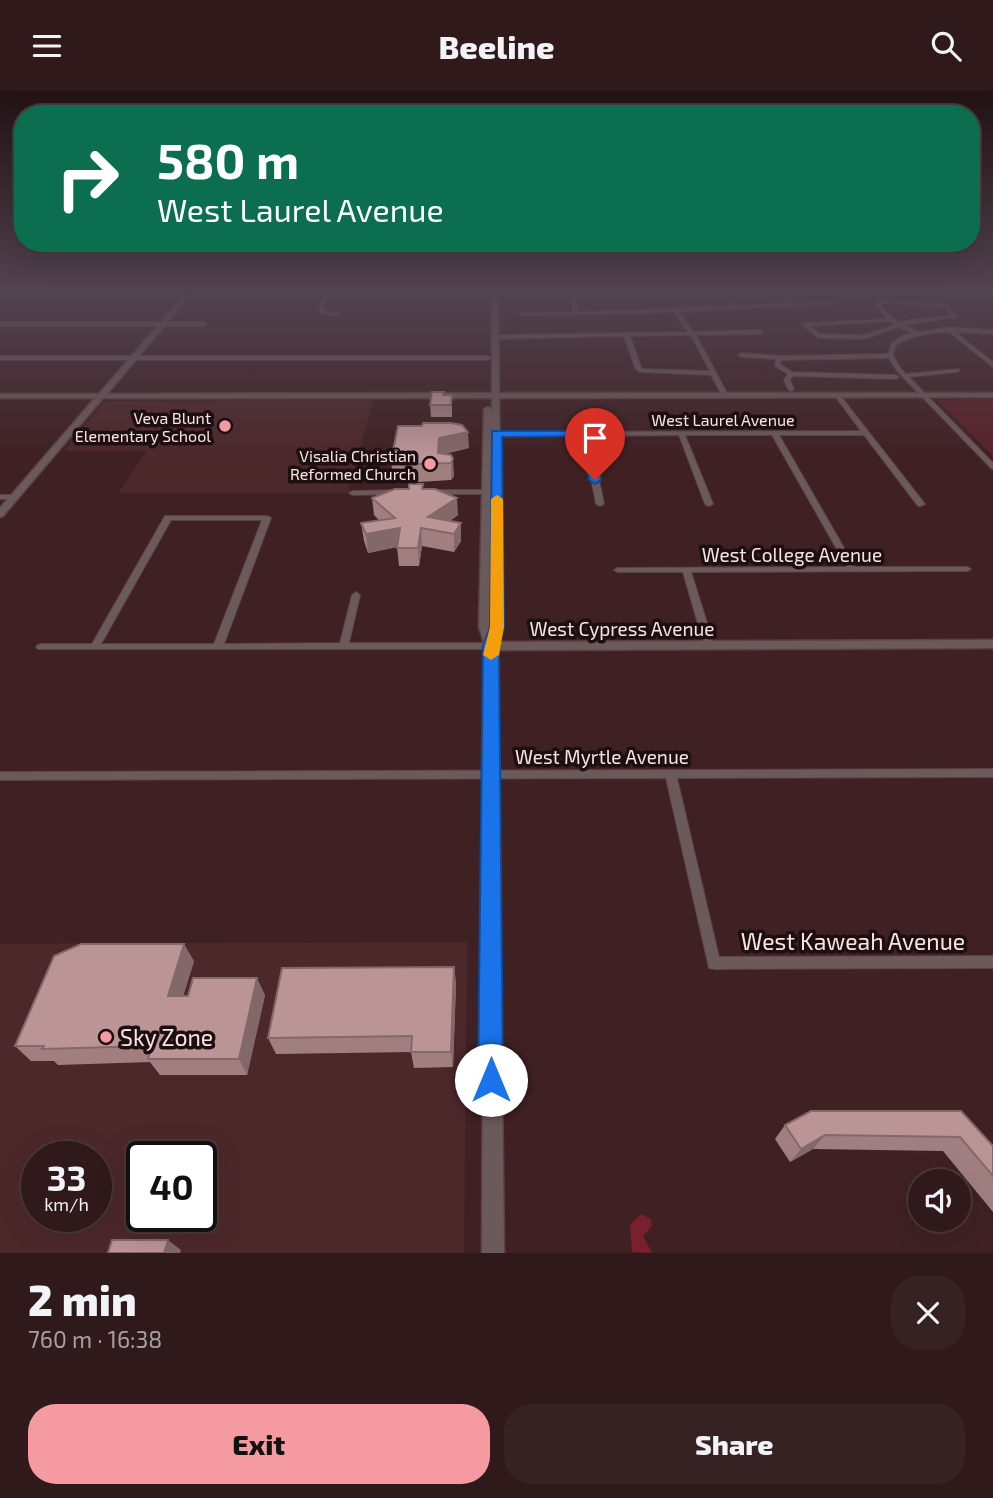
<!DOCTYPE html>
<html lang="en">
<head>
<meta charset="utf-8">
<style>
  body { margin:0; font-family:"Exo 2",sans-serif; background:#372223; color:#f1f3f6; height:100vh; display:flex; flex-direction:column; font-size:26px; white-space:nowrap }
  * { box-sizing:border-box; margin:0 }
  p { font-size:23px; color:#a7a0a2 }
  .icon { flex:none; width:38px; height:38px; fill:none; stroke:currentColor; stroke-width:2; stroke-linecap:round; stroke-linejoin:round }
  .map { position:relative; height:1162px; overflow:hidden }
  .panel { display:flex; flex-direction:column; background:#2f191a; flex:1 }
  .panel>* { flex:none }
  .hud { position:absolute; left:14px; top:14px; width:966px; height:147px; border-radius:28px; box-shadow:0 7px 28px #0002,0 0 0 2px #4a3839; background:#0b6e4f; color:#fff; overflow:hidden }
  .buttons { position:absolute; left:908px; top:1078px; display:grid; gap:14px }
  .buttons a { display:grid; place-items:center; width:63px; height:63px; border-radius:50%; background:#2f191a; box-shadow:0 7px 28px #0002,0 0 0 2px #4a3839; font-size:35px }
  .speed { position:absolute; left:21px; top:1050px; display:flex; gap:14px; font-size:35px; font-weight:700; text-align:center }
  .speed>* { display:grid; place-content:center; width:91px; height:91px; border-radius:50%; background:#2f191a; box-shadow:0 7px 28px #0002,0 0 0 2px #4a3839; line-height:1 }
  .speed small { font-size:18px; font-weight:400 }
  .speed .limit { border:4px solid #111; border-radius:10px; background:#fff; color:#111 }
  .pin { position:absolute; display:grid; place-items:center; width:60px; height:60px; color:#fff; margin:-72px -30px; border-radius:50% 50% 50% 0; rotate:-45deg; box-shadow:0 0 7px #0007 }
  .pin .icon { rotate:45deg }
  .me { position:absolute; width:77px; margin:-38px; rotate:0deg; stroke-linejoin:round; filter:drop-shadow(0 0 5px #0008) }
  .turn { display:flex; align-items:center; gap:24px; height:147px; padding:0 28px; font-size:32px }
  .turn .icon { width:91px; height:91px; stroke-width:2.5 }
  .turn b { display:block; font-size:49px; line-height:60px }
  .round { display:grid; place-items:center; flex:none; width:74px; height:74px; border-radius:28px; background:#372223 }
  .head { display:flex; align-items:center; justify-content:space-between; height:119px; padding:0 28px }
  h1 { font-size:42px; font-weight:800; line-height:52px }
  .action { display:flex; gap:14px; margin-top:auto; padding:14px 28px }
  .action a { flex:1; height:80px; border-radius:28px; background:#f49aa0; color:#111; font-size:28px; font-weight:800; line-height:80px; text-align:center }
  .action a+a { background:#372223; color:#f1f3f6 }
  header { display:flex; justify-content:space-between; align-items:center; height:91px; padding:0 28px; background:#2f191a; font-size:32px; font-weight:800 }
  .map>svg:first-child { display:block }
  .built { fill:#4d282b; fill-rule:evenodd }
  .green { fill:#582228 }
  .water { fill:#791f2e }
  .lines { fill:none; stroke-linecap:round; stroke-linejoin:round }
  .minor-casing { stroke:#5d4042; stroke-width:2 }
  .tertiary-casing { stroke:#5d4042; stroke-width:3 }
  .minor { fill:#6b5a5b; fill-rule:evenodd }
  .tertiary { fill:#6b5a5b; fill-rule:evenodd }
  .wall { fill:#a17f81 }
  .shaded-wall { fill:#836869 }
  .building { fill:#bb9496; stroke:#836869; stroke-width:2 }
  .route { fill:#1a73e8; stroke:#114b97; stroke-width:2 }
  .slow { fill:#f59e0b }
  .poi-dot { fill:#f49aa0; stroke:#1d0f10; stroke-width:2.5 }
  .labels { text-anchor:middle; dominant-baseline:central; stroke-width:7; stroke-linejoin:round; paint-order:stroke }
  .far-poi-label { font-size:16px; fill:#f9e4e4; stroke:#1d0f10; text-anchor:end }
  .far-street-label { font-size:16px; fill:#f9e4e4; stroke:#1d0f10 }
  .street-label { font-size:19px; fill:#f9e4e4; stroke:#1d0f10 }
  .near-street-label { font-size:23px; fill:#f9e4e4; stroke:#1d0f10 }
  .near-poi-label { font-size:23px; fill:#f9e4e4; stroke:#1d0f10; text-anchor:start }
</style>
</head>
<body>
<header><svg class="icon" aria-label="menu" viewBox="0 0 24 24"><path d="M4 6h16M4 12h16M4 18h16"/></svg>Beeline<svg class="icon" aria-label="search" viewBox="0 0 24 24"><circle cx="10" cy="10" r="6"/><path d="M15 15l6 6"/></svg></header>
<div class="map">
<svg width="993" height="1162" viewBox="0 0 993 1162">
  <rect width="100%" height="100%" fill="#3f2123"/>
  <!-- built -->
  <g class="built">
    <path d="M 373,309 L 348,402 L 118,402 L 147,360 L 64,360 L 104,311 L 109,310 Z"/>
    <path d="M 467,851 L 464,1162 L 0,1162 L 0,853 ZM 37,1066 L 96,1066 L 96,1125 L 37,1125 ZM 142,1066 L 201,1066 L 201,1125 L 142,1125 Z"/>
  </g>
  <!-- green -->
  <path class="green" d="M 993,308 L 993,365 L 937,309 Z"/>
  <!-- water -->
  <path class="water" d="M 641,1123 L 651,1128 L 652,1135 L 643,1145 L 652,1162 L 632,1161 L 630,1134 Z"/>
  <g class="lines">
    <!-- minor casing -->
    <g class="minor-casing">
      <g id="minor">
        <path d="M 570,202 L 574,202 L 578,221 L 731,215 L 717,202 L 722,202 L 736,215 L 792,212 L 781,202 L 786,202 L 798,212 L 833,211 L 835,212 L 833,213 L 679,221 L 693,241 L 760,239 L 763,241 L 760,243 L 696,244 L 728,304 L 725,306 L 722,304 L 711,284 L 640,281 L 635,277 L 624,245 L 495,248 L 492,246 L 495,244 L 688,241 L 674,221 L 620,223 L 522,224 L 520,223 L 522,222 L 573,221 ZM 691,244 L 710,280 L 643,278 L 641,276 L 630,245 Z"/>
        <path d="M 970,202 L 993,202 L 993,204 L 972,203 Z"/>
        <path d="M 0,206 L 495,206 L 497,207 L 495,208 L 326,208 L 324,220 L 340,223 L 338,225 L 319,222 L 321,208 L 0,208 Z"/>
        <path d="M 880,208 L 946,214 L 957,226 L 903,234 L 919,241 L 949,236 L 993,239 L 993,243 L 955,241 L 993,271 L 993,276 L 949,241 C 930,241 913,244 896,254 L 893,264 L 901,278 L 906,283 L 959,278 L 959,280 L 957,281 L 909,286 L 993,372 L 993,378 L 991,377 L 897,280 L 889,267 L 783,269 L 781,270 L 780,273 L 792,281 L 896,284 L 899,286 L 896,288 L 793,285 L 790,289 L 794,298 L 791,300 L 788,298 L 784,289 L 788,283 L 775,275 L 776,268 L 741,266 L 738,264 L 741,262 L 782,265 L 888,263 L 892,252 L 904,244 L 913,242 L 898,236 L 864,248 L 818,247 L 803,234 L 806,232 L 887,228 L 877,215 L 878,209 ZM 882,211 L 945,216 L 951,225 L 908,229 L 899,232 L 889,224 L 881,215 ZM 890,230 L 895,234 L 864,244 L 819,243 L 810,235 Z"/>
        <path d="M 0,231 L 204,231 L 207,233 L 204,235 L 0,235 Z"/>
        <path d="M 0,265 L 488,265 L 491,267 L 488,269 L 0,269 Z"/>
        <path d="M 835,303 L 839,303 L 925,413 L 921,415 L 918,415 L 864,344 L 779,344 L 855,476 L 967,476 L 971,478 L 967,480 L 691,481 L 714,554 L 709,557 L 704,554 L 683,481 L 618,481 L 614,479 L 618,477 L 847,476 L 772,344 L 685,344 L 713,413 L 709,415 L 705,413 L 679,344 L 590,345 L 604,413 L 600,415 L 596,413 L 583,345 L 496,345 L 493,343 L 496,341 L 861,340 L 835,305 Z"/>
        <path d="M 398,399 L 401,399 L 401,403 L 353,404 L 349,402 L 353,400 Z"/>
        <path d="M 427,399 L 486,399 L 490,401 L 486,403 L 427,403 Z"/>
        <path d="M 0,404 L 15,404 L 19,406 L 15,408 L 0,408 Z"/>
        <path d="M 165,425 L 267,425 L 271,427 L 224,553 L 340,552 L 352,504 L 356,501 L 360,504 L 349,552 L 491,552 L 496,555 L 491,558 L 38,558 L 36,556 L 38,554 L 41,553 L 92,553 ZM 171,429 L 262,429 L 214,553 L 101,553 Z"/>
        <path d="M 993,678 L 993,686 L 677,687 L 719,866 L 993,865 L 993,877 L 714,878 L 709,877 L 666,687 L 0,689 L 0,681 Z"/>
      </g>
    </g>
    <!-- tertiary casing -->
    <g class="tertiary-casing">
      <path id="tertiary" d="M 186,202 L 192,202 L 107,303 L 492,302 L 492,202 L 498,202 L 499,302 L 993,302 L 993,306 L 499,307 L 503,536 L 498,551 L 993,549 L 993,557 L 497,559 L 504,1162 L 482,1162 L 485,555 L 479,536 L 484,318 L 488,316 L 492,318 L 492,307 L 103,307 L 3,425 L 0,426 L 0,417 L 95,307 L 0,307 L 0,303 L 99,303 ZM 492,369 L 491,536 L 491,537 L 491,536 Z"/>
    </g>
    <!-- minor -->
    <use href="#minor" class="minor"/>
    <!-- tertiary -->
    <use href="#tertiary" class="tertiary"/>
  </g>
  <!-- wall -->
  <g class="wall">
    <path d="M 444,304 L 452,304 L 452,326 L 431,326 L 430,314 Z"/>
    <path d="M 469,357 L 444,363 L 451,364 L 454,385 L 451,389 L 418,391 L 418,386 L 393,387 L 391,370 Z"/>
    <path d="M 423,393 L 423,398 L 458,424 L 450,430 L 461,450 L 454,461 L 422,455 L 419,475 L 399,475 L 397,456 L 368,462 L 364,450 L 361,432 L 379,429 L 374,424 L 372,407 L 409,398 Z"/>
    <path d="M 194,870 L 183,905 L 265,904 L 247,984 L 160,984 L 150,971 L 58,974 L 54,970 L 31,970 L 15,955 Z"/>
    <path d="M 454,876 L 456,893 L 453,976 L 414,977 L 411,961 L 276,963 L 268,947 Z"/>
    <path d="M 961,1020 L 993,1055 L 993,1121 L 943,1060 L 813,1058 L 790,1071 L 775,1048 L 785,1034 Z"/>
  </g>
  <!-- shaded-wall -->
  <g class="shaded-wall">
    <path d="M 468,341 L 469,357 L 440,364 L 438,362 L 439,347 Z"/>
    <path d="M 453,368 L 454,385 L 451,389 L 451,372 Z"/>
    <path d="M 457,407 L 458,424 L 436,440 L 428,426 Z"/>
    <path d="M 461,432 L 461,450 L 454,461 L 454,443 Z"/>
    <path d="M 400,437 L 402,455 L 368,462 L 366,443 Z"/>
    <path d="M 421,437 L 422,455 L 419,475 L 418,457 Z"/>
    <path d="M 184,853 L 194,870 L 178,922 L 168,905 Z"/>
    <path d="M 454,876 L 456,893 L 453,976 L 451,961 Z"/>
    <path d="M 257,887 L 265,904 L 247,984 L 239,968 Z"/>
    <path d="M 825,1044 L 813,1058 L 790,1071 L 801,1058 Z"/>
    <path d="M 168,1149 L 181,1159 L 180,1162 L 164,1162 Z"/>
  </g>
  <!-- building -->
  <g class="building">
    <path d="M 432,301 L 444,301 L 443,304 L 452,304 L 451,314 L 430,314 Z"/>
    <path d="M 423,332 L 451,332 L 462,334 L 468,341 L 439,347 L 438,362 L 451,364 L 453,368 L 451,372 L 417,373 L 417,369 L 391,370 L 398,335 L 422,335 Z"/>
    <path d="M 409,393 L 423,393 L 422,398 L 435,398 L 457,407 L 428,426 L 461,432 L 454,443 L 421,437 L 418,457 L 397,457 L 400,437 L 366,443 L 361,432 L 395,427 L 372,407 L 395,398 L 409,398 Z"/>
    <path d="M 81,853 L 184,853 L 168,905 L 188,905 L 193,887 L 257,887 L 239,968 L 148,968 L 152,955 L 42,958 L 44,955 L 15,955 L 54,865 Z"/>
    <path d="M 454,876 L 451,961 L 411,961 L 412,945 L 268,947 L 282,877 Z"/>
    <path d="M 811,1020 L 961,1020 L 993,1055 L 993,1085 L 960,1046 L 825,1044 L 801,1058 L 785,1034 Z"/>
    <path d="M 112,1149 L 168,1149 L 164,1162 L 108,1162 Z"/>
  </g>
  <!-- sky -->
  <linearGradient id="sky" x2="0" y2="1"><stop stop-color="#231213"/><stop offset="0.55" stop-color="#524350"/><stop offset="1" stop-color="#524350" stop-opacity="0"/></linearGradient>
  <rect width="993" height="365" fill="url(#sky)"/>
  <!-- route -->
  <path class="route" d="M 492,340 L 590,340 L 601,389 L 595,393 L 589,389 L 581,345 L 502,346 L 504,536 L 499,555 L 503,989 L 499,997 L 491,1001 L 482,997 L 478,989 L 483,555 L 490,536 Z"/>
  <!-- slow -->
  <path class="slow" d="M 497,404 L 503,408 L 504,536 L 499,564 L 491,569 L 483,564 L 490,536 L 491,408 Z"/>
  <!-- markers -->
  <g class="poi-dot">
    <circle cx="225" cy="335" r="7"/>
    <circle cx="430" cy="373" r="7"/>
    <circle cx="106" cy="946" r="7"/>
  </g>
  <g class="labels">
    <!-- far-poi labels -->
    <g class="far-poi-label">
      <text x="211" y="326">Veva Blunt<tspan x="211" dy="18">Elementary School</tspan></text>
      <text x="416" y="364">Visalia Christian<tspan x="416" dy="18">Reformed Church</tspan></text>
    </g>
    <!-- far-street labels -->
    <g class="far-street-label">
      <text x="723" y="328">West Laurel Avenue</text>
    </g>
    <!-- street labels -->
    <g class="street-label">
      <text x="792" y="463">West College Avenue</text>
      <text x="622" y="537">West Cypress Avenue</text>
      <text x="602" y="665">West Myrtle Avenue</text>
    </g>
    <!-- near-street labels -->
    <g class="near-street-label">
      <text x="853" y="850">West Kaweah Avenue</text>
    </g>
    <!-- near-poi labels -->
    <g class="near-poi-label">
      <text x="120" y="946">Sky Zone</text>
    </g>
  </g>
</svg>
<div class="buttons">
<a><svg class="icon" aria-label="sound" viewBox="0 0 24 24"><path d="M4 9h4l5-4v14l-5-4H4zM17 9q2 3 0 6"/></svg></a>
</div>
<div class="speed"><div>33<small>km/h</small></div><div class="limit">40</div></div>
<div class="pin" style="left:595px;top:389px;background:#d93025"><svg class="icon" aria-label="arrive" viewBox="0 0 24 24"><path d="M6 21V4h12l-3 4 3 4H6"/></svg></div>
<svg class="me" style="left:491px;top:989px" viewBox="-20 -20 40 40"><circle r="19" fill="#fff"/><path d="M0-13L10 11 0 6-10 11z" fill="#1a73e8"/></svg>
<div class="hud">
<div class="turn"><svg class="icon" aria-label="right" viewBox="0 0 24 24"><path d="M7 20v-9h11M14 6l5 5-5 5"/></svg><div><b>580 m</b>West Laurel Avenue</div></div>
</div>
</div>
<section class="panel">
<div class="head"><div><h1>2 min</h1><p>760 m · 16:38</p></div><a class="round"><svg class="icon" aria-label="close" viewBox="0 0 24 24"><path d="M6 6l12 12M18 6L6 18"/></svg></a></div>
<div class="action"><a>Exit</a><a>Share</a></div>
</section>
</body>
</html>
